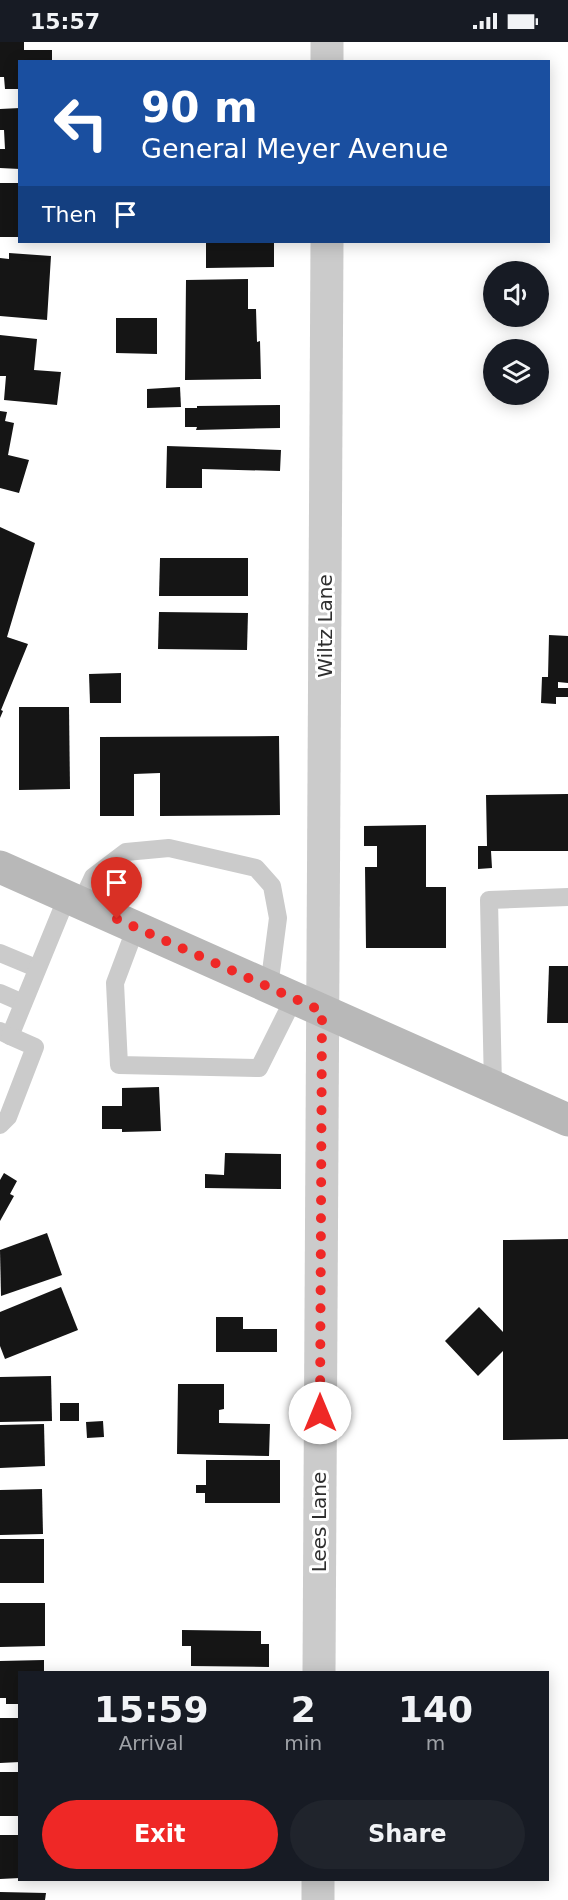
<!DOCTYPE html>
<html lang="en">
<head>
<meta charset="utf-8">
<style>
  body { margin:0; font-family:"DejaVu Sans",sans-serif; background:#20242c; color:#f1f3f6; height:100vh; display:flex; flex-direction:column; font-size:22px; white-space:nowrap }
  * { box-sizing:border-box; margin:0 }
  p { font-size:20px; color:#9ea1a6 }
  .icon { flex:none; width:33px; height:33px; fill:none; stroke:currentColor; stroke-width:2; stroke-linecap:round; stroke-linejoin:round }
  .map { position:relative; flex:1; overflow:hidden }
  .sheet { position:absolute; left:18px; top:1629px; width:531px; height:210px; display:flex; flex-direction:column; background:#171b24; border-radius:0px; box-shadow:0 3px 15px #0003 }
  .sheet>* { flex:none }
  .banner { position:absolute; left:18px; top:18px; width:532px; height:183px; border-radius:0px; box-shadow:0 3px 15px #0003; background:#1a4fa0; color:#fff; overflow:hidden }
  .fabs { position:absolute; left:483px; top:219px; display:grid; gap:12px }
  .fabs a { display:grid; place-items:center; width:66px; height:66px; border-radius:50%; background:#171b24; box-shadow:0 3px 15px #0003; font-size:30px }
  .pin { position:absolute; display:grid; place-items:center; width:51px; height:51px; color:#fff; margin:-62px -26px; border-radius:50% 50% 50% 0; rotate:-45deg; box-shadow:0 0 6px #0007 }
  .pin .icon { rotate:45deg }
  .me { position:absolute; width:66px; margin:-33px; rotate:0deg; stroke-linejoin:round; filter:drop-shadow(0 0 4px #0008) }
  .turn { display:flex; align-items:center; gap:21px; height:126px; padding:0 24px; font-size:27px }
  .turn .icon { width:78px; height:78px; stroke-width:2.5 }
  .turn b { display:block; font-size:42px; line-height:51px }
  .then { display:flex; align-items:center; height:57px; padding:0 24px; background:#0003; gap:12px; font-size:22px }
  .eta { display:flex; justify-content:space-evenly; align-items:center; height:102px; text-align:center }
  .eta b { font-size:36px; font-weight:600; line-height:42px }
  .primary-button { display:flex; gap:12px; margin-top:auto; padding:12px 24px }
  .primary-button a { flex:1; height:69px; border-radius:36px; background:#ef2826; color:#fff; font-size:24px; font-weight:600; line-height:69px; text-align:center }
  .primary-button a+a { background:#20242c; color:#f1f3f6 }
  .status { display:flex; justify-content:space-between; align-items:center; height:42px; padding:0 30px; background:#171b24; direction:ltr }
  .status svg { height:16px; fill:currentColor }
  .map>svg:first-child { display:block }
  .building { fill:#151515 }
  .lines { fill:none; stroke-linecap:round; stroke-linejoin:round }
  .lane { stroke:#cbcbcb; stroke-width:18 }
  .street { stroke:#cbcbcb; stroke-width:33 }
  .secondary { stroke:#b8b8b8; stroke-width:33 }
  .route { stroke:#ef2826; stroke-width:10; stroke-dasharray:0 18 }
  .labels { text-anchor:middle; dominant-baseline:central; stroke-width:6; stroke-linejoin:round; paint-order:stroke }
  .street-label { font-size:20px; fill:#2e2e2e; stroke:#fff }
</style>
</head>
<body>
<div class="status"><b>15:57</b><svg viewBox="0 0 49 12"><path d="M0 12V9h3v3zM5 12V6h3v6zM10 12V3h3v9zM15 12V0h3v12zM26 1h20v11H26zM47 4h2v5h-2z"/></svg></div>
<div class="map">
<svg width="568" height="1858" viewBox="0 0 568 1858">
  <rect width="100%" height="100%" fill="#fff"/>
  <!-- building -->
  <g class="building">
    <path d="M 0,0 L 24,0 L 24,8 L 52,8 L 52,20 L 20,20 L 20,47 L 5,47 L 4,35 L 0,35 Z"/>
    <path d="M 20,66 L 20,127 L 0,126 L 0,107 L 5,107 L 4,88 L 0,88 L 0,67 Z"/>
    <rect x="0" y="141" width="20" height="54"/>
    <path d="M 206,200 L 274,200 L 274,225 L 206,226 Z"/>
    <path d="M 9,211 L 51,214 L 47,278 L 0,274 L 0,216 L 9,217 Z"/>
    <path d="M 248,237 L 248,267 L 256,267 L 257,300 L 260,299 L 261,337 L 185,338 L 186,238 Z"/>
    <path d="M 116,276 L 157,276 L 157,312 L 116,311 Z"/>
    <path d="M 0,293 L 37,297 L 34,328 L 61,330 L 57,363 L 4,358 L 6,334 L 0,334 Z"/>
    <path d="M 180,345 L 181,365 L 147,366 L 147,347 Z"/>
    <path d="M 280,363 L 280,386 L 196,388 L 197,385 L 185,385 L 185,366 L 197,366 L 197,364 Z"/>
    <path d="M 0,369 L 7,370 L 5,379 L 14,381 L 8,413 L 29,418 L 19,451 L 0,446 Z"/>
    <path d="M 167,404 L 281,408 L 280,429 L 202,427 L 202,446 L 166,446 Z"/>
    <path d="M 0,485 L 35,501 L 7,595 L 28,602 L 1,668 L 3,669 L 0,676 Z"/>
    <path d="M 160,516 L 248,516 L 248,554 L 159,554 Z"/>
    <path d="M 159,570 L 248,571 L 247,608 L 158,607 Z"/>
    <path d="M 549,593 L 568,594 L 568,641 L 558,640 L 558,646 L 568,646 L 568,655 L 556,655 L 556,662 L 541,661 L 542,635 L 548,635 Z"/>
    <path d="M 121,631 L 121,661 L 90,661 L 89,632 Z"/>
    <path d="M 19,665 L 69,665 L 70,747 L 19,748 Z"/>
    <path d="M 279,694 L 280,773 L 160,774 L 160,731 L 134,732 L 134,774 L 100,774 L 100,695 Z"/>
    <path d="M 568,752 L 568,809 L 491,809 L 492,826 L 478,827 L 478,804 L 487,804 L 486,753 Z"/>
    <path d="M 426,783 L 426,845 L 446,845 L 446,906 L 366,906 L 365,825 L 377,825 L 377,804 L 364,804 L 364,784 Z"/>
    <path d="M 549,924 L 568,924 L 568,981 L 547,981 Z"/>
    <path d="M 159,1045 L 161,1089 L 122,1090 L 122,1087 L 102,1087 L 102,1064 L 122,1064 L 122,1046 Z"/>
    <path d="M 225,1111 L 281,1112 L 281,1147 L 205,1146 L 205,1132 L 224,1133 Z"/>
    <path d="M 4,1131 L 17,1139 L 10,1152 L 14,1154 L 0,1179 L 0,1138 Z"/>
    <path d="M 47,1191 L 62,1233 L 1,1254 L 0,1208 Z"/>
    <path d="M 568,1197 L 568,1397 L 503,1398 L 503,1309 L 478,1334 L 445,1299 L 479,1265 L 503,1290 L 503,1198 Z"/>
    <path d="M 61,1245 L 78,1288 L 5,1317 L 0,1304 L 0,1270 Z"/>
    <path d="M 216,1275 L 243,1275 L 243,1287 L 277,1287 L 277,1310 L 216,1310 Z"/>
    <path d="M 51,1334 L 52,1379 L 0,1380 L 0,1335 Z"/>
    <path d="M 178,1342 L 224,1342 L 224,1367 L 219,1368 L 219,1381 L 270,1382 L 269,1414 L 177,1412 Z"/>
    <rect x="60" y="1361" width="19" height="18"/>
    <path d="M 103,1379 L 104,1395 L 87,1396 L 86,1380 Z"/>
    <path d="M 44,1382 L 45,1424 L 0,1426 L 0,1383 Z"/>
    <path d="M 206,1418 L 280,1418 L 280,1461 L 205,1461 L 205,1451 L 196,1451 L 196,1443 L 206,1443 Z"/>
    <path d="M 42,1447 L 43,1492 L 0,1493 L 0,1448 Z"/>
    <rect x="0" y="1497" width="44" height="44"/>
    <path d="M 0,1561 L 45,1561 L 45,1604 L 0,1605 Z"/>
    <path d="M 182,1588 L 261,1589 L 261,1602 L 269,1602 L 269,1625 L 191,1624 L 191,1604 L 182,1604 Z"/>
    <path d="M 44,1618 L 44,1630 L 20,1630 L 20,1662 L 6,1662 L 6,1656 L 0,1656 L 0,1619 Z"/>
    <path d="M 0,1676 L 20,1676 L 20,1720 L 0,1721 Z"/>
    <rect x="0" y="1730" width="20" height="44"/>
    <path d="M 0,1793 L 20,1793 L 20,1836 L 0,1837 Z"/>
    <path d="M 0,1850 L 46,1851 L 45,1858 L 0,1858 Z"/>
  </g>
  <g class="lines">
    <!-- lane -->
    <g class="lane">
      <path d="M 81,861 L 93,835 L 126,810 L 169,806 L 256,826 L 272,844 L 278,876 L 269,945"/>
      <path d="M 136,885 L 115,941 L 119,1023 L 259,1026 L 294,956"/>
      <path d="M 0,911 L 36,926"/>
      <path d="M 0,951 L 23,961"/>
      <path d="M 0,989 L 10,994 L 67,855"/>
      <path d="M 493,1045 L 489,858 L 568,855"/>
      <path d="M 0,1083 L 8,1075 L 35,1005 L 10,994"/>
    </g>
    <!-- street -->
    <g class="street">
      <path d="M 327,0 L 327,20"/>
      <path d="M 319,1630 L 327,200"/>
      <path d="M 318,1858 L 318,1838"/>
    </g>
    <!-- secondary -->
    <path class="secondary" d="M 0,825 L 568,1078"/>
  </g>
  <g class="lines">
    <!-- route -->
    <path class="route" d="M 117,877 L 322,969 L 320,1371"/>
  </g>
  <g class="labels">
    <!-- street labels -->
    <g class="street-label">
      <text transform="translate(325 584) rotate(-90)">Wiltz Lane</text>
      <text transform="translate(319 1480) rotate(-90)">Lees Lane</text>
    </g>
  </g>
</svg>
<div class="fabs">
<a><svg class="icon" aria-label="sound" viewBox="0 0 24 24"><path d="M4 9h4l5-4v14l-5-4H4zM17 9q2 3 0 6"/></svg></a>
<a><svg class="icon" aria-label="layers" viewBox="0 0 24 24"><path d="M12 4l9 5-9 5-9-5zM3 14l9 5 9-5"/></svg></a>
</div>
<div class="pin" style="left:117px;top:877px;background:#d93025"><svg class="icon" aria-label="arrive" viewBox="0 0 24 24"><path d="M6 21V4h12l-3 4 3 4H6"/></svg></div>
<svg class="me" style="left:320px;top:1371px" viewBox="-20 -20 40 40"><circle r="19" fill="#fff"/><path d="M0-13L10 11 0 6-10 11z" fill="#ef2826"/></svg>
<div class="banner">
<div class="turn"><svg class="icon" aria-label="left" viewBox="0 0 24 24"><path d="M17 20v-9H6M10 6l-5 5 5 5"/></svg><div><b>90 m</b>General Meyer Avenue</div></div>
<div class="then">Then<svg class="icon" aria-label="arrive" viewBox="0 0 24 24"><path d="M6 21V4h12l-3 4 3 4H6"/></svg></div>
</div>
<section class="sheet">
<div class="eta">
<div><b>15:59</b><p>Arrival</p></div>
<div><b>2</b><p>min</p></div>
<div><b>140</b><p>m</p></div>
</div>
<div class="primary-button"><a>Exit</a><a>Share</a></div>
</section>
</div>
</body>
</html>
